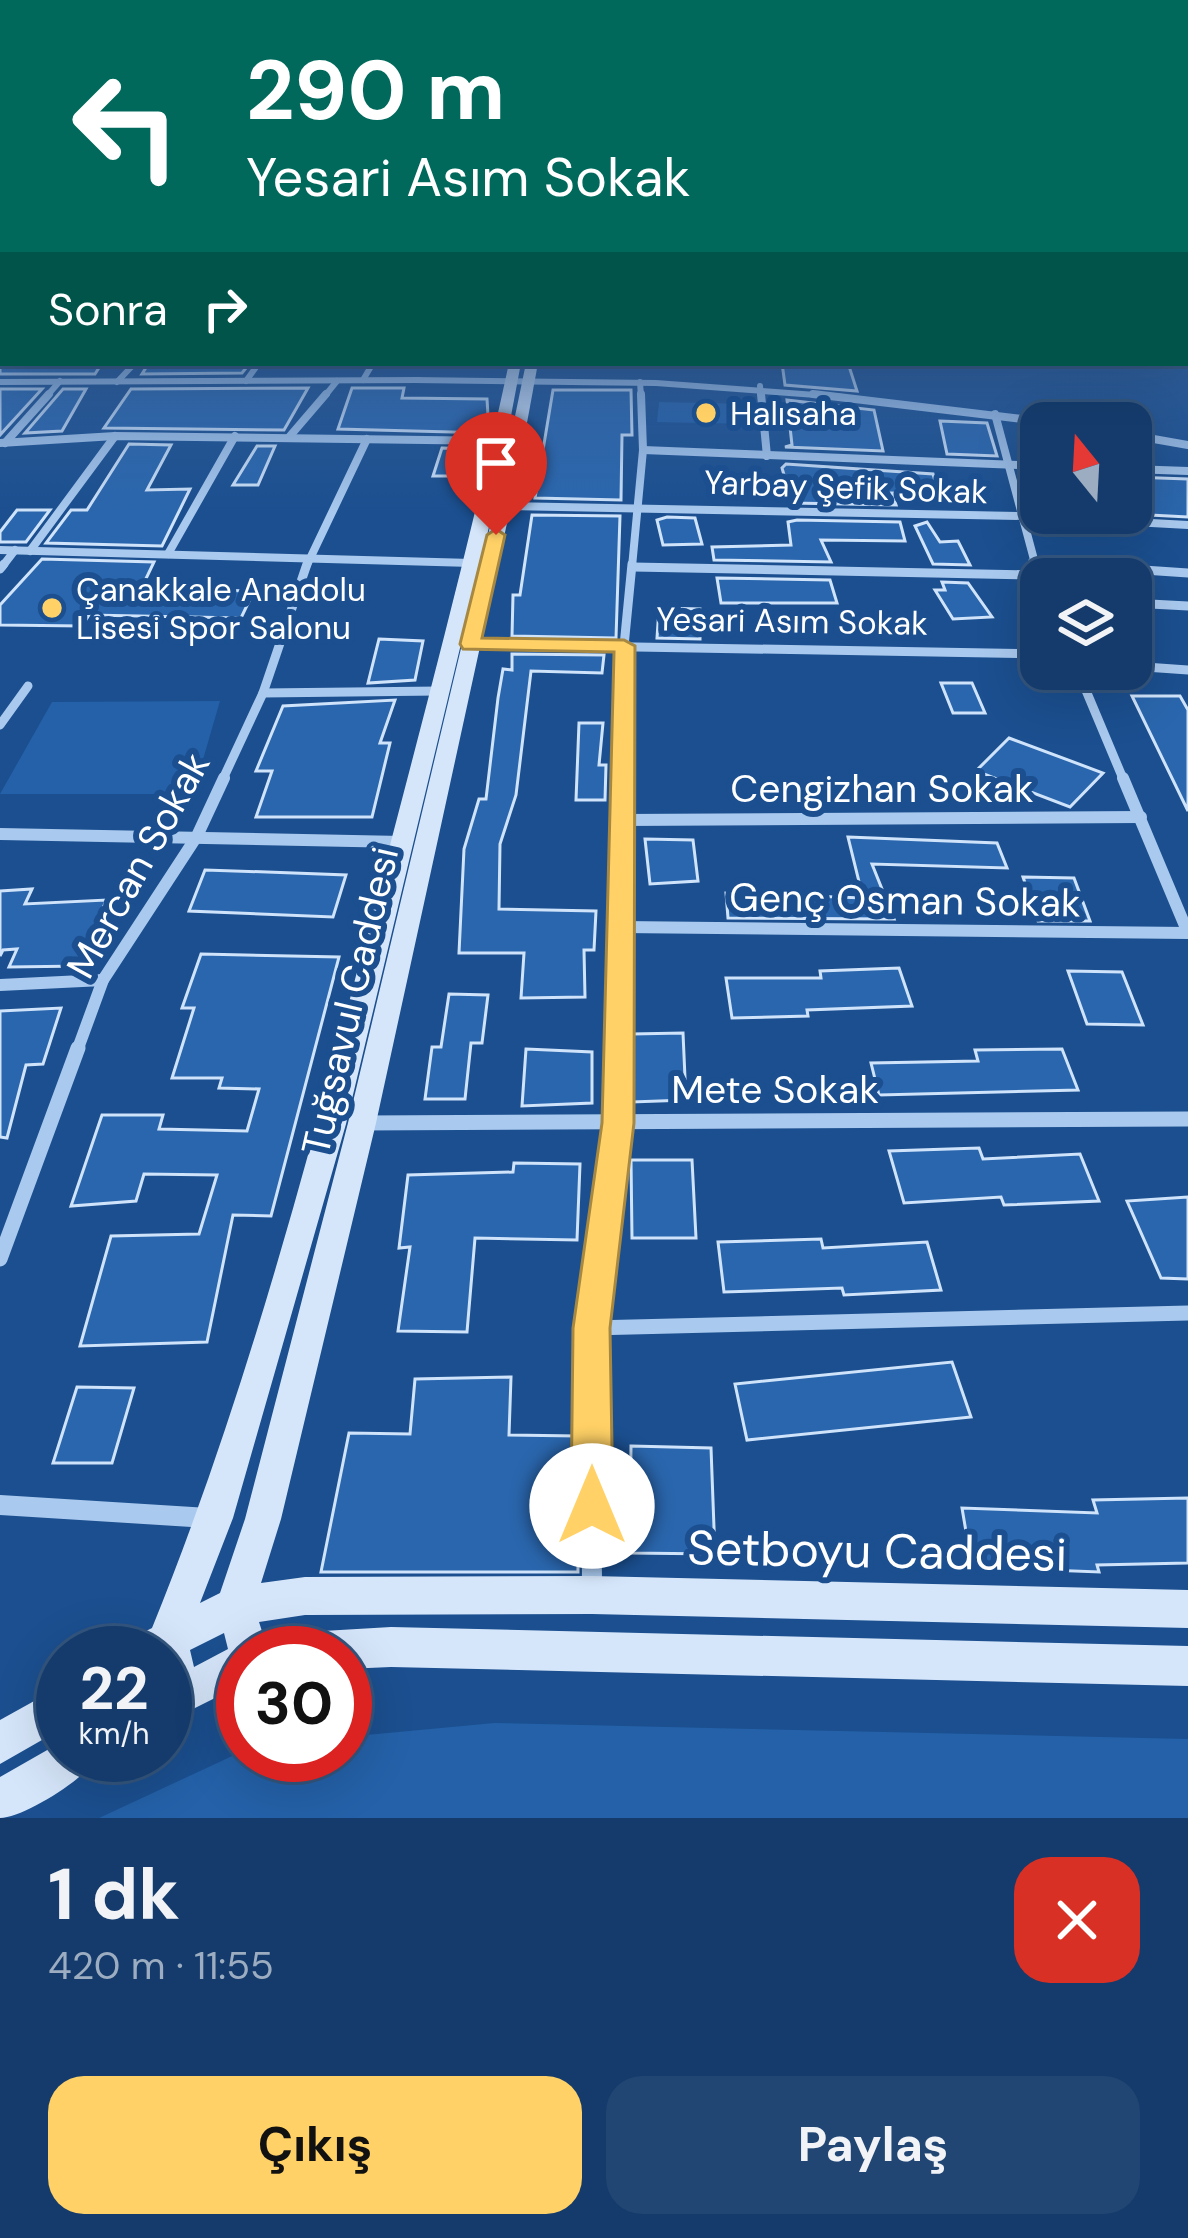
<!DOCTYPE html>
<html lang="tr">
<head>
<meta charset="utf-8">
<style>
  body { margin:0; font-family:"DM Sans",sans-serif; background:#214673; color:#f1f3f6; height:100vh; display:flex; flex-direction:column; font-size:45px; white-space:nowrap }
  * { box-sizing:border-box; margin:0 }
  p { font-size:39px; color:#9dadc1 }
  .icon { flex:none; width:66px; height:66px; fill:none; stroke:currentColor; stroke-width:2; stroke-linecap:round; stroke-linejoin:round }
  .map { position:relative; height:1818px; overflow:hidden }
  .drawer { display:flex; flex-direction:column; background:#143b6b; flex:1 }
  .drawer>* { flex:none }
  .guide { position:absolute; left:0px; top:0px; width:1188px; height:366px; box-shadow:0 12px 48px #0002,0 0 0 3px #33557e; background:#00695c; color:#fff; overflow:hidden }
  .needle { width:78px; rotate:342deg }
  .controls { position:absolute; left:1020px; top:402px; display:grid; gap:24px }
  .controls a { display:grid; place-items:center; width:132px; height:132px; border-radius:24px; background:#143b6b; box-shadow:0 12px 48px #0002,0 0 0 3px #33557e; font-size:60px }
  .speed { position:absolute; left:36px; top:1626px; display:flex; gap:24px; font-size:60px; font-weight:700; text-align:center }
  .speed>* { display:grid; place-content:center; width:156px; height:156px; border-radius:50%; background:#143b6b; box-shadow:0 12px 48px #0002,0 0 0 3px #33557e; line-height:1 }
  .speed small { font-size:30px; font-weight:400 }
  .speed .limit { border:18px solid #d22; background:#fff; color:#111 }
  .pin { position:absolute; display:grid; place-items:center; width:102px; height:102px; color:#fff; margin:-123px -51px; border-radius:50% 50% 50% 0; rotate:-45deg; box-shadow:0 0 12px #0007 }
  .pin .icon { rotate:45deg }
  .me { position:absolute; width:132px; margin:-66px; rotate:0deg; stroke-linejoin:round; filter:drop-shadow(0 0 9px #0008) }
  .turn { display:flex; align-items:center; gap:42px; height:252px; padding:0 48px; font-size:54px }
  .turn .icon { width:156px; height:156px; stroke-width:2.5 }
  .turn b { display:block; font-size:84px; line-height:102px }
  .then { display:flex; align-items:center; height:114px; padding:0 48px; background:#0003; gap:24px; font-size:45px }
  .round { display:grid; place-items:center; flex:none; width:126px; height:126px; border-radius:36px; background:#214673 }
  .overview { display:flex; align-items:center; justify-content:space-between; height:204px; padding:0 48px }
  h1 { font-size:72px; font-weight:700; line-height:90px }
  .action { display:flex; gap:24px; margin-top:auto; padding:24px 48px }
  .action a { flex:1; height:138px; border-radius:36px; background:#ffd166; color:#111; font-size:48px; font-weight:700; line-height:138px; text-align:center }
  .action a+a { background:#214673; color:#f1f3f6 }
  .map>svg:first-child { display:block }
  .green { fill:#2461a8 }
  .building { fill:#2a66ad; stroke:#cfe3fa; stroke-width:3 }
  .lines { fill:none; stroke-linecap:round; stroke-linejoin:round }
  .street-far5 { stroke:#a9c9ee; stroke-width:6 }
  .street-far4 { stroke:#a9c9ee; stroke-width:8 }
  .street-far3 { stroke:#a9c9ee; stroke-width:9 }
  .street-far2 { stroke:#a9c9ee; stroke-width:12 }
  .street-far1 { stroke:#a9c9ee; stroke-width:15 }
  .street { stroke:#a9c9ee; stroke-width:20 }
  .secondary { fill:#d6e6fa; fill-rule:evenodd }
  .highway { fill:#fff; fill-rule:evenodd }
  .route { fill:#ffd166; stroke:#a68842; stroke-width:3 }
  .poi-dot { fill:#ffd166; stroke:#1b4f8f; stroke-width:4.5 }
  .labels { text-anchor:middle; dominant-baseline:central; stroke-width:12; stroke-linejoin:round; paint-order:stroke }
  .far-poi-label { font-size:33px; fill:#fff; stroke:#1b4f8f; text-anchor:start }
  .far-street-label { font-size:33px; fill:#fff; stroke:#1b4f8f }
  .street-label { font-size:39px; fill:#fff; stroke:#1b4f8f }
  .near-street-label { font-size:48px; fill:#fff; stroke:#1b4f8f }
</style>
</head>
<body>
<div class="map">
<svg width="1188" height="1818" viewBox="0 0 1188 1818">
  <rect width="100%" height="100%" fill="#1b4f8f"/>
  <!-- green -->
  <g class="green">
    <path d="M 659,402 L 752,404 L 754,424 L 657,422 Z"/>
    <path d="M 220,701 L 193,794 L 0,794 L 52,702 Z"/>
    <path d="M 494,1723 L 1188,1739 L 1188,1818 L 99,1818 L 243,1751 L 243,1755 L 345,1755 L 345,1737 Z"/>
  </g>
  <!-- building -->
  <g class="building">
    <path d="M 0,363 L 102,363 L 95,374 L 0,374 Z"/>
    <path d="M 149,363 L 250,363 L 242,373 L 142,374 Z"/>
    <path d="M 782,363 L 848,363 L 857,391 L 785,385 Z"/>
    <path d="M 308,388 L 284,430 L 104,428 L 131,389 Z"/>
    <path d="M 352,388 L 404,388 L 402,398 L 487,399 L 489,433 L 338,429 Z"/>
    <path d="M 0,389 L 42,389 L 0,435 Z"/>
    <path d="M 63,389 L 86,389 L 62,431 L 25,433 Z"/>
    <path d="M 553,390 L 631,390 L 632,435 L 622,435 L 621,500 L 535,498 Z"/>
    <path d="M 787,400 L 874,410 L 883,451 L 785,447 L 792,445 Z"/>
    <path d="M 940,421 L 987,423 L 997,456 L 947,454 Z"/>
    <path d="M 129,444 L 171,445 L 147,490 L 190,489 L 162,546 L 46,543 L 71,510 L 87,510 Z"/>
    <path d="M 257,446 L 275,446 L 258,485 L 233,485 Z"/>
    <path d="M 442,448 L 477,449 L 470,476 L 433,476 Z"/>
    <path d="M 786,464 L 933,474 L 939,494 L 892,493 L 896,505 L 792,503 L 782,468 Z"/>
    <path d="M 1131,477 L 1188,479 L 1188,517 L 1131,514 Z"/>
    <path d="M 17,510 L 50,510 L 26,542 L 0,542 L 0,532 Z"/>
    <path d="M 532,515 L 620,516 L 616,638 L 512,636 L 513,595 L 520,595 Z"/>
    <path d="M 667,517 L 695,518 L 702,544 L 663,545 L 657,520 Z"/>
    <path d="M 797,520 L 900,522 L 905,541 L 821,540 L 831,562 L 714,560 L 712,547 L 791,545 L 788,522 Z"/>
    <path d="M 927,522 L 940,542 L 958,541 L 970,565 L 933,564 L 915,526 Z"/>
    <path d="M 42,559 L 154,562 L 141,589 L 254,591 L 241,618 L 89,615 L 82,626 L 0,625 L 0,605 Z"/>
    <path d="M 717,578 L 830,580 L 837,603 L 721,603 Z"/>
    <path d="M 942,582 L 968,583 L 992,617 L 953,619 L 935,590 L 945,590 Z"/>
    <path d="M 659,608 L 700,609 L 700,639 L 657,638 Z"/>
    <path d="M 379,639 L 423,641 L 415,680 L 368,683 Z"/>
    <path d="M 512,654 L 604,655 L 602,673 L 531,671 L 516,795 L 500,844 L 499,909 L 596,911 L 594,950 L 584,950 L 585,997 L 521,998 L 524,953 L 459,953 L 464,849 L 479,799 L 486,799 L 498,698 L 503,669 L 512,670 Z"/>
    <path d="M 941,683 L 972,683 L 985,713 L 953,713 Z"/>
    <path d="M 1132,696 L 1180,696 L 1188,710 L 1188,811 Z"/>
    <path d="M 395,700 L 380,743 L 390,743 L 372,817 L 256,817 L 272,771 L 256,771 L 283,706 Z"/>
    <path d="M 579,723 L 603,723 L 599,765 L 606,765 L 605,800 L 576,800 Z"/>
    <path d="M 1009,738 L 1103,773 L 1070,807 L 976,771 Z"/>
    <path d="M 848,837 L 997,843 L 1007,868 L 872,864 L 894,919 L 728,918 L 726,893 L 863,898 Z"/>
    <path d="M 645,839 L 693,840 L 698,881 L 650,884 Z"/>
    <path d="M 205,870 L 267,872 L 346,875 L 333,917 L 189,911 Z"/>
    <path d="M 1023,877 L 1074,878 L 1090,921 L 1038,921 Z"/>
    <path d="M 32,889 L 25,904 L 106,900 L 83,966 L 9,967 L 17,949 L 3,950 L 0,956 L 0,891 Z"/>
    <path d="M 201,954 L 339,957 L 271,1216 L 233,1215 L 207,1342 L 80,1346 L 111,1236 L 199,1234 L 217,1175 L 144,1174 L 136,1201 L 71,1206 L 102,1115 L 163,1115 L 159,1129 L 247,1131 L 259,1089 L 219,1088 L 222,1078 L 172,1078 L 194,1008 L 182,1008 Z"/>
    <path d="M 899,968 L 912,1006 L 807,1010 L 808,1016 L 732,1018 L 726,978 L 821,978 L 820,971 Z"/>
    <path d="M 1068,971 L 1122,972 L 1143,1025 L 1087,1024 Z"/>
    <path d="M 449,994 L 488,995 L 482,1043 L 471,1043 L 465,1099 L 425,1099 L 432,1047 L 441,1047 Z"/>
    <path d="M 61,1008 L 43,1064 L 26,1065 L 7,1138 L 0,1137 L 0,1011 Z"/>
    <path d="M 683,1033 L 686,1100 L 632,1102 L 632,1034 Z"/>
    <path d="M 526,1049 L 592,1052 L 592,1103 L 522,1106 Z"/>
    <path d="M 1062,1049 L 1078,1090 L 879,1095 L 871,1063 L 978,1061 L 975,1050 Z"/>
    <path d="M 979,1148 L 983,1159 L 1080,1154 L 1099,1201 L 1004,1205 L 1001,1197 L 904,1203 L 889,1151 Z"/>
    <path d="M 631,1160 L 692,1160 L 696,1238 L 632,1238 Z"/>
    <path d="M 514,1163 L 580,1164 L 577,1240 L 475,1238 L 467,1332 L 398,1331 L 410,1247 L 399,1248 L 408,1175 L 513,1172 Z"/>
    <path d="M 1188,1197 L 1188,1279 L 1161,1278 L 1127,1201 Z"/>
    <path d="M 821,1239 L 823,1248 L 927,1242 L 941,1290 L 844,1295 L 842,1288 L 724,1292 L 718,1242 Z"/>
    <path d="M 952,1362 L 971,1417 L 747,1440 L 735,1384 Z"/>
    <path d="M 511,1377 L 509,1435 L 577,1436 L 578,1572 L 321,1572 L 349,1433 L 410,1434 L 415,1379 Z"/>
    <path d="M 77,1387 L 134,1388 L 112,1463 L 53,1463 Z"/>
    <path d="M 631,1446 L 711,1448 L 715,1554 L 630,1553 Z"/>
    <path d="M 1188,1498 L 1188,1563 L 1097,1565 L 1099,1572 L 972,1567 L 962,1508 L 1097,1513 L 1093,1500 Z"/>
  </g>
  <g class="lines">
    <!-- street-far5 -->
    <g class="street-far5">
      <path d="M 363,380 L 373,363"/>
      <path d="M 414,380 L 656,383 L 843,397"/>
      <path d="M 246,381 L 259,363"/>
      <path d="M 0,382 L 419,380"/>
      <path d="M 117,382 L 135,363"/>
      <path d="M 640,382 L 641,397"/>
      <path d="M 760,386 L 761,397"/>
      <path d="M 46,397 L 60,381"/>
      <path d="M 324,397 L 337,381"/>
    </g>
    <!-- street-far4 -->
    <g class="street-far4">
      <path d="M 761,394 L 767,456"/>
      <path d="M 813,394 L 1056,423"/>
      <path d="M 995,414 L 1036,567"/>
      <path d="M 1131,435 L 1188,445"/>
      <path d="M 290,436 L 326,394"/>
      <path d="M 0,443 L 115,436 L 501,441"/>
      <path d="M 5,443 L 49,394"/>
      <path d="M 643,450 L 1041,466"/>
      <path d="M 1131,469 L 1188,471"/>
      <path d="M 503,506 L 1023,516 L 1188,525"/>
      <path d="M 0,550 L 472,563"/>
      <path d="M 30,551 L 115,436"/>
      <path d="M 168,554 L 235,436"/>
      <path d="M 1032,562 L 1098,567"/>
      <path d="M 2,567 L 15,550"/>
      <path d="M 306,567 L 367,439"/>
      <path d="M 632,567 L 643,450 L 641,394"/>
    </g>
    <!-- street-far3 -->
    <g class="street-far3">
      <path d="M 1035,564 L 1041,587"/>
      <path d="M 1055,564 L 1188,573"/>
      <path d="M 633,567 L 1036,575"/>
      <path d="M 0,569 L 4,564"/>
      <path d="M 1131,603 L 1188,606"/>
      <path d="M 470,644 L 1041,654"/>
      <path d="M 1131,666 L 1188,670"/>
      <path d="M 1077,669 L 1124,781"/>
      <path d="M 263,693 L 439,691"/>
      <path d="M 0,725 L 28,686"/>
      <path d="M 222,781 L 263,693 L 307,564"/>
      <path d="M 622,781 L 624,646 L 632,564"/>
    </g>
    <!-- street-far2 -->
    <g class="street-far2">
      <path d="M 1123,778 L 1188,933"/>
      <path d="M 623,820 L 1141,817"/>
      <path d="M 0,834 L 402,842"/>
      <path d="M 622,927 L 1188,933"/>
      <path d="M 0,985 L 103,980"/>
      <path d="M 77,1051 L 103,980 L 197,836 L 224,778"/>
      <path d="M 619,1051 L 622,778"/>
    </g>
    <!-- street-far1 -->
    <g class="street-far1">
      <path d="M 362,1123 L 1188,1119"/>
      <path d="M 0,1259 L 78,1048"/>
      <path d="M 591,1328 L 1188,1313"/>
      <path d="M 591,1391 C 591,1276 617,1163 619,1048"/>
    </g>
    <!-- street -->
    <g class="street">
      <path d="M 591,1388 L 592,1588"/>
      <path d="M 0,1505 L 208,1518"/>
    </g>
    <!-- secondary -->
    <g class="secondary">
      <path d="M 509,363 L 521,363 L 494,506 L 346,1124 L 233,1518 L 200,1603 L 220,1593 L 245,1519 L 348,1123 L 493,514 L 501,509 L 509,514 L 376,1123 L 281,1519 L 261,1583 L 305,1577 L 592,1576 L 1188,1590 L 1188,1628 L 592,1614 L 305,1615 L 259,1622 L 269,1653 L 243,1653 L 243,1684 L 165,1723 L 165,1653 L 124,1653 L 130,1639 L 152,1628 C 245,1399 309,1157 371,918 C 419,733 469,549 509,363 ZM 224,1633 L 228,1649 L 194,1667 L 190,1650 Z"/>
      <path d="M 526,363 L 538,363 L 522,450 L 515,454 L 508,450 Z"/>
      <path d="M 391,1627 L 1188,1646 L 1188,1686 L 391,1667 L 345,1669 L 345,1653 L 269,1653 L 275,1639 L 289,1633 Z"/>
      <path d="M 63,1685 L 63,1728 L 0,1764 L 0,1720 Z"/>
      <path d="M 63,1741 L 63,1755 L 99,1755 C 90,1776 24,1818 0,1818 L 0,1777 Z"/>
    </g>
    <!-- highway -->
    <g class="highway">
      <rect x="0" y="316" width="3" height="10"/>
      <rect x="1185" y="322" width="3" height="10"/>
    </g>
  </g>
  <!-- sky -->
  <linearGradient id="sky" x2="0" y2="1"><stop stop-color="#0f2b4f"/><stop offset="0.51" stop-color="#39639b"/><stop offset="1" stop-color="#39639b" stop-opacity="0"/></linearGradient>
  <rect width="1188" height="514" fill="url(#sky)"/>
  <!-- route -->
  <path class="route" d="M 496,529 L 505,535 L 482,638 L 624,640 L 635,646 L 634,1123 L 610,1328 L 613,1506 L 606,1520 L 592,1526 L 577,1520 L 571,1506 L 573,1328 L 602,1123 L 614,652 L 463,649 L 460,644 L 487,535 Z"/>
  <!-- markers -->
  <g class="poi-dot">
    <circle cx="706" cy="413" r="12"/>
    <circle cx="52" cy="608" r="12"/>
  </g>
  <g class="labels">
    <!-- far-poi labels -->
    <g class="far-poi-label">
      <text x="730" y="413">Halısaha</text>
      <text x="76" y="589">Çanakkale Anadolu<tspan x="76" dy="38">Lisesi Spor Salonu</tspan></text>
    </g>
    <!-- far-street labels -->
    <g class="far-street-label">
      <text transform="translate(846 487) rotate(2)">Yarbay Şefik Sokak</text>
      <text transform="translate(792 621) rotate(1)">Yesari Asım Sokak</text>
    </g>
    <!-- street labels -->
    <g class="street-label">
      <text x="882" y="788">Cengizhan Sokak</text>
      <text transform="translate(138 865) rotate(-61)">Mercan Sokak</text>
      <text transform="translate(905 900) rotate(1)">Genç Osman Sokak</text>
      <text transform="translate(350 1001) rotate(-77)">Tuğsavul Caddesi</text>
      <text x="775" y="1089">Mete Sokak</text>
    </g>
    <!-- near-street labels -->
    <g class="near-street-label">
      <text transform="translate(877 1551) rotate(1)">Setboyu Caddesi</text>
    </g>
  </g>
</svg>
<div class="controls">
<a><svg class="needle" viewBox="-14 -14 28 28"><path d="M0-13l5 13h-10z" fill="#e53935"/><path d="M0 13l5-13h-10z" fill="#9dadc1"/></svg></a>
<a><svg class="icon" aria-label="layers" viewBox="0 0 24 24"><path d="M12 4l9 5-9 5-9-5zM3 14l9 5 9-5"/></svg></a>
</div>
<div class="speed"><div>22<small>km/h</small></div><div class="limit">30</div></div>
<div class="pin" style="left:496px;top:535px;background:#d93025"><svg class="icon" aria-label="arrive" viewBox="0 0 24 24"><path d="M6 21V4h12l-3 4 3 4H6"/></svg></div>
<svg class="me" style="left:592px;top:1506px" viewBox="-20 -20 40 40"><circle r="19" fill="#fff"/><path d="M0-13L10 11 0 6-10 11z" fill="#ffd166"/></svg>
<div class="guide">
<div class="turn"><svg class="icon" aria-label="left" viewBox="0 0 24 24"><path d="M17 20v-9H6M10 6l-5 5 5 5"/></svg><div><b>290 m</b>Yesari Asım Sokak</div></div>
<div class="then">Sonra<svg class="icon" aria-label="right" viewBox="0 0 24 24"><path d="M7 20v-9h11M14 6l5 5-5 5"/></svg></div>
</div>
</div>
<section class="drawer">
<div class="overview"><div><h1>1 dk</h1><p>420 m · 11:55</p></div><a class="round" style="background:#d93025;color:#fff"><svg class="icon" aria-label="close" viewBox="0 0 24 24"><path d="M6 6l12 12M18 6L6 18"/></svg></a></div>
<div class="action"><a>Çıkış</a><a>Paylaş</a></div>
</section>
</body>
</html>
